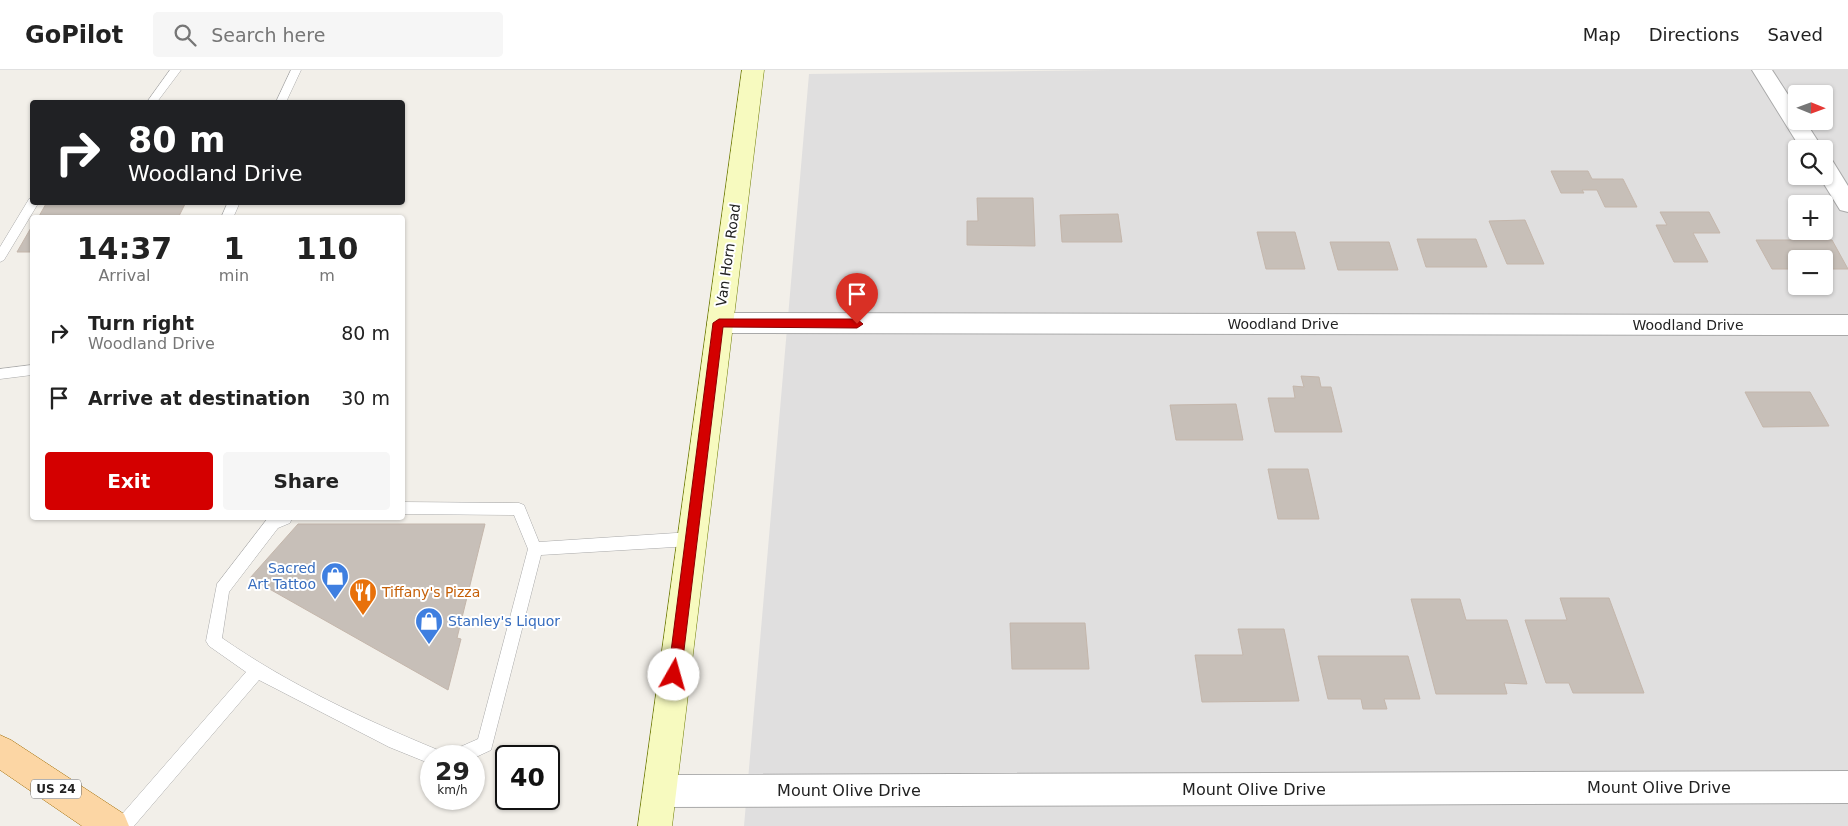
<!DOCTYPE html>
<html lang="en">
<head>
<meta charset="utf-8">
<style>
  body { margin:0; font-family:"DejaVu Sans",sans-serif; background:#f6f6f6; color:#222; height:100vh; display:flex; flex-direction:column; font-size:19px; white-space:nowrap }
  * { box-sizing:border-box; margin:0 }
  p { font-size:16px; color:#767676 }
  .icon { flex:none; width:28px; height:28px; fill:none; stroke:currentColor; stroke-width:2; stroke-linecap:round; stroke-linejoin:round }
  .map { position:relative; flex:1; overflow:hidden }
  .drawer { position:absolute; left:30px; top:145px; width:375px; height:305px; display:flex; flex-direction:column; background:#fff; border-radius:5px; box-shadow:0 1px 4px #0004 }
  .drawer>* { flex:none }
  .guide { position:absolute; left:30px; top:30px; width:375px; height:105px; border-radius:5px; box-shadow:0 1px 4px #0004; background:#202124; color:#fff; overflow:hidden }
  .needle { width:32px; rotate:91deg }
  .buttons { position:absolute; left:1788px; top:15px; display:grid; gap:10px }
  .buttons a { display:grid; place-items:center; width:45px; height:45px; border-radius:5px; background:#fff; box-shadow:0 1px 4px #0004; font-size:25px }
  .speed { position:absolute; left:420px; top:675px; display:flex; gap:10px; font-size:25px; font-weight:700; text-align:center }
  .speed>* { display:grid; place-content:center; width:65px; height:65px; border-radius:50%; background:#fff; box-shadow:0 1px 4px #0004; line-height:1 }
  .speed small { font-size:12px; font-weight:400 }
  .speed .limit { border:2px solid #111; border-radius:8px; background:#fff; color:#111 }
  .pin { position:absolute; display:grid; place-items:center; width:42px; height:42px; color:#fff; margin:-51px -21px; border-radius:50% 50% 50% 0; rotate:-45deg; box-shadow:0 0 5px #0007 }
  .pin .icon { rotate:45deg }
  .me { position:absolute; width:55px; margin:-28px; rotate:7deg; stroke-linejoin:round; filter:drop-shadow(0 0 4px #0008) }
  .turn { display:flex; align-items:center; gap:18px; height:105px; padding:0 15px; font-size:22px }
  .turn .icon { width:65px; height:65px; stroke-width:2.5 }
  .turn b { display:block; font-size:35px; line-height:42px }
  .eta { display:flex; justify-content:space-evenly; align-items:center; height:85px; text-align:center }
  .eta b { font-size:30px; font-weight:700; line-height:35px }
  .primary-button { display:flex; gap:10px; margin-top:auto; padding:10px 15px }
  .primary-button a { flex:1; height:58px; border-radius:5px; background:#d40000; color:#fff; font-size:20px; font-weight:700; line-height:58px; text-align:center }
  .primary-button a+a { background:#f6f6f6; color:#222 }
  ul { padding:0; list-style:none }
  li { display:flex; align-items:center; gap:15px; height:65px; padding:0 15px }
  li div { flex:1 }
  li b { display:block; font-size:19px }
  li em { font-style:normal }
  header { display:flex; align-items:center; gap:30px; box-sizing:border-box; height:70px; padding:0 25px; background:#fff; border-bottom:1px solid #e0e0e0 }
  header strong { font-size:24px }
  nav { display:flex; gap:28px; margin-inline-start:auto; font-size:18px }
  .search { width:350px; height:45px; background:#f6f6f6; display:flex; align-items:center; gap:12px; box-sizing:border-box; padding:0 18px; border-radius:5px; color:#767676; font-size:19px }
  .map>svg:first-child { display:block }
  .residential { fill:#e0dfdf; fill-rule:evenodd }
  .building { fill:#c7bfb8; stroke:#c4b6ab }
  .lines { fill:none; stroke-linecap:round; stroke-linejoin:round }
  .lane-casing { stroke:#a9a9a9; stroke-width:1 }
  .street-casing { stroke:#a9a9a9; stroke-width:2 }
  .secondary-casing { stroke:#707d05; stroke-width:1 }
  .primary-casing { stroke:#a06b00; stroke-width:1 }
  .lane { fill:#fff; fill-rule:evenodd }
  .street { fill:#fff; fill-rule:evenodd }
  .secondary { fill:#f7fabf; fill-rule:evenodd }
  .primary { fill:#fcd6a4; fill-rule:evenodd }
  .route { fill:#d40000; stroke:#8a0000 }
  .labels { text-anchor:middle; dominant-baseline:central; stroke-width:4; stroke-linejoin:round; paint-order:stroke }
  .shield { fill:#fff; stroke:#646464; stroke-width:1 }
  .shield-label { font-size:12px; font-weight:bold; fill:#222 }
  .street-label { font-size:14px; fill:#222; stroke:#fff }
  .shop-label { font-size:14px; fill:#366cbe; stroke:#fff; text-anchor:end }
  .food-label { font-size:14px; fill:#c56008; stroke:#fff; text-anchor:start }
  .near-street-label { font-size:16px; fill:#222; stroke:#fff }
</style>
</head>
<body>
<header>
<strong>GoPilot</strong>
<div class="search"><svg class="icon" aria-label="search" viewBox="0 0 24 24"><circle cx="10" cy="10" r="6"/><path d="M15 15l6 6"/></svg>Search here</div>
<nav><a>Map</a><a>Directions</a><a>Saved</a></nav>
</header>
<div class="map">
<svg width="1848" height="756" viewBox="0 0 1848 756">
  <rect width="100%" height="100%" fill="#f2efe9"/>
  <!-- residential -->
  <path class="residential" d="M 1111,0 L 1848,0 L 1848,756 L 744,756 L 809,4 ZM 1796,24 L 1824,24 L 1824,51 L 1796,51 ZM 1796,79 L 1824,79 L 1824,106 L 1796,106 ZM 1796,134 L 1824,134 L 1824,161 L 1796,161 ZM 1796,189 L 1824,189 L 1824,216 L 1796,216 Z"/>
  <!-- building -->
  <g class="building">
    <path d="M 1551,101 L 1588,101 L 1592,109 L 1623,109 L 1637,137 L 1605,137 L 1597,120 L 1582,120 L 1584,123 L 1561,123 Z"/>
    <path d="M 977,128 L 1033,128 L 1035,176 L 967,175 L 967,151 L 978,151 Z"/>
    <path d="M 47,132 L 186,132 L 178,148 L 38,148 Z"/>
    <path d="M 1660,142 L 1709,142 L 1720,163 L 1693,163 L 1708,192 L 1674,192 L 1656,155 L 1667,155 Z"/>
    <path d="M 1118,144 L 1122,172 L 1062,172 L 1060,145 Z"/>
    <path d="M 1525,150 L 1544,194 L 1507,194 L 1489,151 Z"/>
    <path d="M 32,156 L 32,182 L 17,182 Z"/>
    <path d="M 1257,162 L 1295,162 L 1305,199 L 1266,199 Z"/>
    <path d="M 1417,169 L 1476,169 L 1487,197 L 1426,197 Z"/>
    <path d="M 1756,170 L 1832,170 L 1848,199 L 1824,199 L 1824,189 L 1796,189 L 1796,199 L 1772,199 Z"/>
    <path d="M 1330,172 L 1389,172 L 1398,200 L 1338,200 Z"/>
    <path d="M 1301,306 L 1319,307 L 1321,317 L 1331,317 L 1342,362 L 1275,362 L 1268,328 L 1295,328 L 1293,316 L 1304,317 Z"/>
    <path d="M 1745,322 L 1810,322 L 1829,356 L 1763,357 Z"/>
    <path d="M 1236,334 L 1243,370 L 1176,370 L 1170,335 Z"/>
    <path d="M 1268,399 L 1308,399 L 1319,449 L 1278,449 Z"/>
    <path d="M 298,454 L 485,454 L 457,568 L 461,569 L 448,620 L 250,508 Z"/>
    <path d="M 1560,528 L 1609,528 L 1644,623 L 1573,623 L 1569,613 L 1546,613 L 1525,550 L 1567,550 Z"/>
    <path d="M 1411,529 L 1460,529 L 1466,550 L 1507,550 L 1527,614 L 1504,613 L 1507,624 L 1436,624 Z"/>
    <path d="M 1010,553 L 1085,553 L 1089,599 L 1012,599 Z"/>
    <path d="M 1238,559 L 1284,559 L 1299,631 L 1202,632 L 1195,585 L 1243,585 Z"/>
    <path d="M 1318,586 L 1408,586 L 1420,629 L 1384,629 L 1387,639 L 1363,639 L 1361,629 L 1328,629 Z"/>
  </g>
  <g class="lines">
    <!-- lane casing -->
    <g class="lane-casing">
      <g id="lane">
        <path d="M 170,0 L 181,0 L 157,32 L 147,32 Z"/>
        <path d="M 291,0 L 301,0 L 286,32 L 276,32 Z"/>
        <path d="M 32,128 L 32,132 L 39,132 L 4,190 L 0,192 L 0,177 L 29,129 Z"/>
        <path d="M 228,132 L 240,132 L 233,148 L 221,148 Z"/>
        <path d="M 32,295 L 32,305 L 0,309 L 0,299 Z"/>
        <path d="M 402,432 L 519,433 L 524,435 L 539,472 L 691,462 L 696,464 L 698,469 L 696,474 L 691,476 L 541,485 L 491,680 L 474,688 L 451,686 L 453,680 L 478,669 L 528,479 L 514,445 L 402,444 Z"/>
        <path d="M 268,448 L 292,448 L 290,453 L 278,458 L 229,522 L 222,568 C 288,614 363,649 438,680 L 440,686 L 431,686 L 431,694 L 389,677 L 259,610 L 134,756 L 115,756 L 117,750 L 246,602 L 209,576 L 206,571 L 217,514 Z"/>
      </g>
    </g>
    <!-- street casing -->
    <g class="street-casing">
      <g id="street">
        <path d="M 1752,0 L 1772,0 L 1796,37 L 1796,51 L 1805,51 L 1823,79 L 1801,79 Z"/>
        <path d="M 1824,88 L 1832,90 L 1848,116 L 1848,142 L 1840,140 L 1819,106 L 1824,106 Z"/>
        <path d="M 719,243 L 1848,245 L 1848,265 L 719,263 L 710,260 L 707,253 L 710,246 Z"/>
        <path d="M 1848,701 L 1848,733 L 659,737 L 648,732 L 643,721 L 648,710 L 659,705 Z"/>
      </g>
    </g>
    <!-- secondary casing -->
    <g class="secondary-casing">
      <path id="secondary" d="M 742,0 L 764,0 L 672,756 L 638,756 Z"/>
    </g>
    <!-- primary casing -->
    <g class="primary-casing">
      <path id="primary" d="M 0,665 L 11,670 L 124,744 L 129,756 L 82,756 L 0,700 Z"/>
    </g>
    <!-- lane -->
    <use href="#lane" class="lane"/>
    <!-- street -->
    <use href="#street" class="street"/>
    <!-- secondary -->
    <use href="#secondary" class="secondary"/>
    <!-- primary -->
    <use href="#primary" class="primary"/>
  </g>
  <!-- route -->
  <path class="route" d="M 719,249 L 857,249 L 863,254 L 857,258 L 723,257 L 681,605 L 679,609 L 674,611 L 670,609 L 668,605 L 713,253 Z"/>
  <!-- icons -->
  <defs>
    <g id="shop-pin" transform="scale(1.4375)"><path d="M0 17L-7.5 6A9.5 9.5 0 1 1 7.5 6Z" fill="#3f7fe0" stroke="#fff"/><path d="M-5-2.5h2.3a2.7 3.5 0 0 1 5.4 0H5L5.5 6h-11ZM-1.5-2.5h3a1.5 2.3 0 0 0-3 0Z" fill="#fff"/></g>
    <g id="restaurant-pin" transform="scale(1.4375)"><path d="M0 17L-7.5 6A9.5 9.5 0 1 1 7.5 6Z" fill="#e8710a" stroke="#fff"/><path d="M-5-6h1v4h1v-4h1v4h1v-4h1v5L-1.5 .5V6h-2V.5L-5-1ZM5-6V6H3V1.5H1.5Q1.5-4 5-6Z" fill="#fff"/></g>
  </defs>
  <g fill-rule="evenodd">
    <use href="#shop-pin" x="335" y="506"/>
    <use href="#restaurant-pin" x="363" y="522"/>
    <use href="#shop-pin" x="429" y="551"/>
  </g>
  <g class="labels">
    <!-- shield labels -->
    <rect class="shield" x="31" y="709.5" width="50" height="19" rx="4"/>
    <g class="shield-label">
      <text x="56" y="719">US 24</text>
    </g>
    <!-- street labels -->
    <g class="street-label">
      <text transform="translate(728 185) rotate(-82)">Van Horn Road</text>
      <text x="1283" y="254">Woodland Drive</text>
      <text x="1688" y="255">Woodland Drive</text>
    </g>
    <!-- shop labels -->
    <g class="shop-label">
      <text x="316" y="498">Sacred<tspan x="316" dy="16">Art Tattoo</tspan></text>
      <text x="448" y="551" text-anchor="start">Stanley's Liquor</text>
    </g>
    <!-- food labels -->
    <g class="food-label">
      <text x="382" y="522">Tiffany's Pizza</text>
    </g>
    <!-- near-street labels -->
    <g class="near-street-label">
      <text x="1659" y="717">Mount Olive Drive</text>
      <text x="1254" y="719">Mount Olive Drive</text>
      <text x="849" y="720">Mount Olive Drive</text>
    </g>
  </g>
</svg>
<div class="buttons">
<a><svg class="needle" viewBox="-14 -14 28 28"><path d="M0-13l5 13h-10z" fill="#e53935"/><path d="M0 13l5-13h-10z" fill="#767676"/></svg></a>
<a><svg class="icon" aria-label="search" viewBox="0 0 24 24"><circle cx="10" cy="10" r="6"/><path d="M15 15l6 6"/></svg></a>
<a>+</a>
<a>−</a>
</div>
<div class="speed"><div>29<small>km/h</small></div><div class="limit">40</div></div>
<div class="pin" style="left:857px;top:254px;background:#d93025"><svg class="icon" aria-label="arrive" viewBox="0 0 24 24"><path d="M6 21V4h12l-3 4 3 4H6"/></svg></div>
<svg class="me" style="left:674px;top:605px" viewBox="-20 -20 40 40"><circle r="19" fill="#fff"/><path d="M0-13L10 11 0 6-10 11z" fill="#d40000"/></svg>
<div class="guide">
<div class="turn"><svg class="icon" aria-label="right" viewBox="0 0 24 24"><path d="M7 20v-9h11M14 6l5 5-5 5"/></svg><div><b>80 m</b>Woodland Drive</div></div>
</div>
<section class="drawer">
<div class="eta">
<div><b>14:37</b><p>Arrival</p></div>
<div><b>1</b><p>min</p></div>
<div><b>110</b><p>m</p></div>
</div>
<ul>
<li><svg class="icon" aria-label="right" viewBox="0 0 24 24"><path d="M7 20v-9h11M14 6l5 5-5 5"/></svg><div><b>Turn right</b><p>Woodland Drive</p></div><em>80 m</em></li>
<li><svg class="icon" aria-label="arrive" viewBox="0 0 24 24"><path d="M6 21V4h12l-3 4 3 4H6"/></svg><div><b>Arrive at destination</b></div><em>30 m</em></li>
</ul>
<div class="primary-button"><a>Exit</a><a>Share</a></div>
</section>
</div>
</body>
</html>
